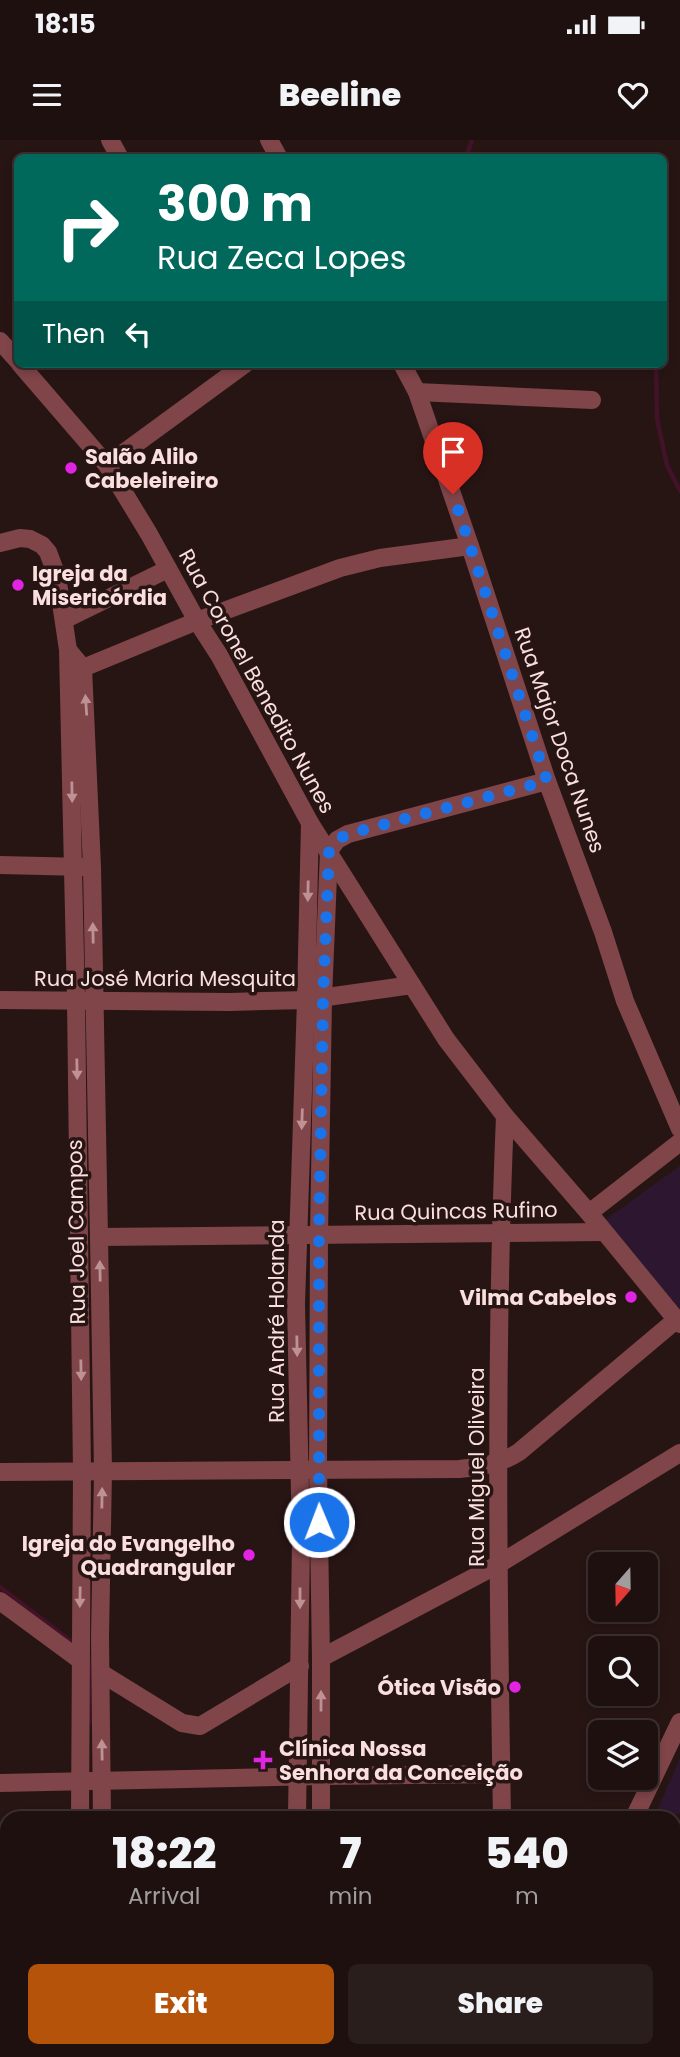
<!DOCTYPE html>
<html lang="en">
<head>
<meta charset="utf-8">
<style>
  body { margin:0; font-family:Poppins,sans-serif; background:#2a1e1d; color:#f1f3f6; height:100vh; display:flex; flex-direction:column; font-size:26px; white-space:nowrap }
  * { box-sizing:border-box; margin:0 }
  p { font-size:23px; color:#a09d9e }
  .icon { flex:none; width:38px; height:38px; fill:none; stroke:currentColor; stroke-width:2; stroke-linecap:round; stroke-linejoin:round }
  .map { position:relative; flex:1; overflow:hidden }
  .details { position:absolute; left:0px; top:1671px; width:681px; height:247px; display:flex; flex-direction:column; background:#1d100f; border-radius:21px 21px 0 0; box-shadow:0 4px 10px #0003,0 0 0 2px #3b302f }
  .details>* { flex:none }
  .guide { position:absolute; left:14px; top:14px; width:653px; height:214px; border-radius:10px; box-shadow:0 4px 10px #0003,0 0 0 2px #3b302f; background:#00695c; color:#fff; overflow:hidden }
  .needle { width:46px; rotate:200deg }
  .tools { position:absolute; left:588px; top:1412px; display:grid; gap:14px }
  .tools a { display:grid; place-items:center; width:70px; height:70px; border-radius:10px; background:#1d100f; box-shadow:0 4px 10px #0003,0 0 0 2px #3b302f; font-size:35px }
  .pin { position:absolute; display:grid; place-items:center; width:60px; height:60px; color:#fff; margin:-72px -30px; border-radius:50% 50% 50% 0; rotate:-45deg; box-shadow:0 0 7px #0007 }
  .pin .icon { rotate:45deg }
  .me { position:absolute; width:77px; margin:-38px; rotate:359deg; stroke-linejoin:round; filter:drop-shadow(0 0 5px #0008) }
  .turn { display:flex; align-items:center; gap:24px; height:147px; padding:0 28px; font-size:32px }
  .turn .icon { width:91px; height:91px; stroke-width:2.5 }
  .turn b { display:block; font-size:49px; line-height:60px }
  .then { display:flex; align-items:center; height:66px; padding:0 28px; background:#0003; gap:14px; font-size:26px }
  .eta { display:flex; justify-content:space-evenly; align-items:center; height:119px; text-align:center }
  .eta b { font-size:42px; font-weight:800; line-height:49px }
  .primary-button { display:flex; gap:14px; margin-top:auto; padding:14px 28px }
  .primary-button a { flex:1; height:80px; border-radius:10px; background:#b45309; color:#fff; font-size:28px; font-weight:800; line-height:80px; text-align:center }
  .primary-button a+a { background:#2a1e1d; color:#f1f3f6 }
  .status { display:flex; justify-content:space-between; align-items:center; height:49px; padding:0 35px; background:#1d100f; direction:ltr }
  .status svg { height:19px; fill:currentColor }
  header { display:flex; justify-content:space-between; align-items:center; height:91px; padding:0 28px; background:#1d100f; font-size:32px; font-weight:800 }
  .map>svg:first-child { display:block }
  .green { fill:#2d1730 }
  .lines { fill:none; stroke-linecap:round; stroke-linejoin:round }
  .stream { stroke:#411228; stroke-width:4.5 }
  .minor { stroke:#804549; stroke-width:18 }
  .oneway { fill:#be9294 }
  .route { stroke:#1a73e8; stroke-width:12; stroke-dasharray:0 21.6 }
  .poi-dot { fill:#e123e2; stroke:#271514; stroke-width:2.5 }
  .labels { text-anchor:middle; dominant-baseline:central; stroke-width:7; stroke-linejoin:round; paint-order:stroke }
  .poi-label { font-size:21px; font-weight:bold; fill:#fbdede; stroke:#271514; text-anchor:start }
  .street-label { font-size:21px; fill:#fbdede; stroke:#271514 }
</style>
</head>
<body>
<div class="status"><b>18:15</b><svg viewBox="0 0 49 12"><path d="M0 12V9h3v3zM5 12V6h3v6zM10 12V3h3v9zM15 12V0h3v12zM26 1h20v11H26zM47 4h2v5h-2z"/></svg></div>
<header><svg class="icon" aria-label="menu" viewBox="0 0 24 24"><path d="M4 6h16M4 12h16M4 18h16"/></svg>Beeline<svg class="icon" aria-label="heart" viewBox="0 0 24 24"><path d="M12 20l-8-8c-3-5 5-10 8-4 3-6 11-1 8 4z"/></svg></header>
<div class="map">
<svg width="680" height="1917" viewBox="0 0 680 1917">
  <rect width="100%" height="100%" fill="#271514"/>
  <!-- green -->
  <g class="green">
    <path d="M 680,1026 L 680,1170 L 605,1080 Z"/>
    <path d="M 680,1618 L 680,1674 L 654,1678 Z"/>
  </g>
  <g class="lines">
    <!-- stream -->
    <g class="stream">
      <path d="M 466,18 L 472,0"/>
      <path d="M 656,224 L 657,279 L 667,325 L 680,351"/>
      <path d="M 0,1447 L 72,1502"/>
      <path d="M 89,1583 L 89,1519"/>
      <path d="M 85,1917 L 85,1911"/>
    </g>
    <!-- minor -->
    <g class="minor">
      <path d="M 110,0 L 120,18"/>
      <path d="M 269,0 L 279,18"/>
      <path d="M 0,201 L 18,221"/>
      <path d="M 20,224 L 107,325 L 149,394 L 197,481 L 219,515 L 310,683 L 446,899 L 505,976 L 589,1073 L 680,1184"/>
      <path d="M 402,224 L 417,252 L 470,406 L 547,641 L 603,792 L 625,861 L 680,989"/>
      <path d="M 417,252 L 592,260"/>
      <path d="M 107,325 L 245,224"/>
      <path d="M 0,403 L 20,398 L 30,399 L 42,405 L 48,412 L 57,436 L 68,510 L 76,861 L 82,1331 L 80,1678"/>
      <path d="M 64,480 L 168,429"/>
      <path d="M 68,510 L 83,528 L 92,727 L 99,1097 L 103,1331 L 100,1498 L 102,1678"/>
      <path d="M 72,531 L 83,528 L 197,481 L 340,428 L 380,418 L 470,406"/>
      <path d="M 0,725 L 85,727"/>
      <path d="M 0,860 L 229,862 L 306,860 L 412,845"/>
      <path d="M 589,1073 L 680,1002"/>
      <path d="M 99,1097 L 604,1092"/>
      <path d="M 0,1332 L 459,1329 C 480,1327 501,1324 519,1312 L 676,1180"/>
      <path d="M 0,1461 L 80,1520"/>
      <path d="M 321,1518 L 499,1424 L 680,1313"/>
      <path d="M 101,1533 L 182,1583 L 200,1586 L 300,1526"/>
      <path d="M 0,1643 L 321,1636 L 501,1634"/>
      <path d="M 297,1678 L 301,1401 L 296,1164 L 306,860 L 310,683"/>
      <path d="M 321,1678 L 321,1518 L 318,1328 L 319,1095 L 323,859 L 329,711 L 337,700 L 348,694 L 547,641"/>
      <path d="M 502,1678 C 498,1444 495,1210 505,976"/>
      <path d="M 634,1678 L 680,1582"/>
      <path d="M 674,1807 L 680,1785"/>
      <path d="M 507,1911 L 507,1917"/>
      <path d="M 661,1911 L 662,1917"/>
      <path d="M 74,1917 L 74,1911"/>
      <path d="M 102,1917 L 102,1911"/>
      <path d="M 293,1917 L 293,1911"/>
      <path d="M 320,1917 L 320,1911"/>
    </g>
  </g>
  <!-- one-way arrows -->
  <defs><path id="oneway-solid" d="M-6-.8H1V-3.2L6.5 0L1 3.2V.8H-6Z" transform="scale(1.75)"/></defs>
  <g class="oneway">
    <use href="#oneway-solid" transform="translate(86 565) rotate(-94)"/>
    <use href="#oneway-solid" transform="translate(72 652) rotate(89)"/>
    <use href="#oneway-solid" transform="translate(308 751) rotate(91)"/>
    <use href="#oneway-solid" transform="translate(93 793) rotate(-91)"/>
    <use href="#oneway-solid" transform="translate(77 929) rotate(89)"/>
    <use href="#oneway-solid" transform="translate(302 979) rotate(92)"/>
    <use href="#oneway-solid" transform="translate(100 1131) rotate(-91)"/>
    <use href="#oneway-solid" transform="translate(297 1206) rotate(89)"/>
    <use href="#oneway-solid" transform="translate(81 1230) rotate(89)"/>
    <use href="#oneway-solid" transform="translate(102 1358) rotate(-89)"/>
    <use href="#oneway-solid" transform="translate(80 1457) rotate(91)"/>
    <use href="#oneway-solid" transform="translate(300 1458) rotate(90)"/>
    <use href="#oneway-solid" transform="translate(321 1561) rotate(-90)"/>
    <use href="#oneway-solid" transform="translate(102 1610) rotate(-91)"/>
  </g>
  <g class="lines">
    <!-- route -->
    <path class="route" d="M 319,1382 L 319,1095 L 323,859 L 329,712 L 337,700 L 348,694 L 547,641 L 453,354"/>
  </g>
  <!-- markers -->
  <g class="poi-dot">
    <circle cx="71" cy="328" r="7"/>
    <circle cx="18" cy="445" r="7"/>
    <circle cx="631" cy="1157" r="7"/>
    <circle cx="249" cy="1415" r="7"/>
    <circle cx="515" cy="1547" r="7"/>
    <path d="M259.5 1609.5h7v7h7v7h-7v7h-7v-7h-7v-7h7z"/>
  </g>
  <g class="labels">
    <!-- poi labels -->
    <g class="poi-label">
      <text x="85" y="316">Salão Alilo<tspan x="85" dy="24">Cabeleireiro</tspan></text>
      <text x="32" y="433">Igreja da<tspan x="32" dy="24">Misericórdia</tspan></text>
      <text x="617" y="1157" text-anchor="end">Vilma Cabelos</text>
      <text x="235" y="1403" text-anchor="end">Igreja do Evangelho<tspan x="235" dy="24">Quadrangular</tspan></text>
      <text x="501" y="1547" text-anchor="end">Ótica Visão</text>
      <text x="279" y="1608">Clínica Nossa<tspan x="279" dy="24">Senhora da Conceição</tspan></text>
    </g>
    <!-- street labels -->
    <g class="street-label">
      <text transform="translate(257 541) rotate(61)">Rua Coronel Benedito Nunes</text>
      <text transform="translate(560 600) rotate(71)">Rua Major Doca Nunes</text>
      <text x="165" y="838">Rua José Maria Mesquita</text>
      <text transform="translate(456 1071) rotate(-1)">Rua Quincas Rufino</text>
      <text transform="translate(76 1092) rotate(-91)">Rua Joel Campos</text>
      <text transform="translate(276 1181) rotate(-90)">Rua André Holanda</text>
      <text transform="translate(476 1327) rotate(-90)">Rua Miguel Oliveira</text>
    </g>
  </g>
</svg>
<div class="tools">
<a><svg class="needle" viewBox="-14 -14 28 28"><path d="M0-13l5 13h-10z" fill="#e53935"/><path d="M0 13l5-13h-10z" fill="#a09d9e"/></svg></a>
<a><svg class="icon" aria-label="search" viewBox="0 0 24 24"><circle cx="10" cy="10" r="6"/><path d="M15 15l6 6"/></svg></a>
<a><svg class="icon" aria-label="layers" viewBox="0 0 24 24"><path d="M12 4l9 5-9 5-9-5zM3 14l9 5 9-5"/></svg></a>
</div>
<div class="pin" style="left:453px;top:354px;background:#d93025"><svg class="icon" aria-label="arrive" viewBox="0 0 24 24"><path d="M6 21V4h12l-3 4 3 4H6"/></svg></div>
<svg class="me" style="left:319px;top:1382px" viewBox="-20 -20 40 40"><circle r="17" fill="#1a73e8" stroke="#fff" stroke-width="3"/><path d="M0-11L8 9 0 5-8 9z" fill="#fff"/></svg>
<div class="guide">
<div class="turn"><svg class="icon" aria-label="right" viewBox="0 0 24 24"><path d="M7 20v-9h11M14 6l5 5-5 5"/></svg><div><b>300 m</b>Rua Zeca Lopes</div></div>
<div class="then">Then<svg class="icon" aria-label="left" viewBox="0 0 24 24"><path d="M17 20v-9H6M10 6l-5 5 5 5"/></svg></div>
</div>
<section class="details">
<div class="eta">
<div><b>18:22</b><p>Arrival</p></div>
<div><b>7</b><p>min</p></div>
<div><b>540</b><p>m</p></div>
</div>
<div class="primary-button"><a>Exit</a><a>Share</a></div>
</section>
</div>
</body>
</html>
